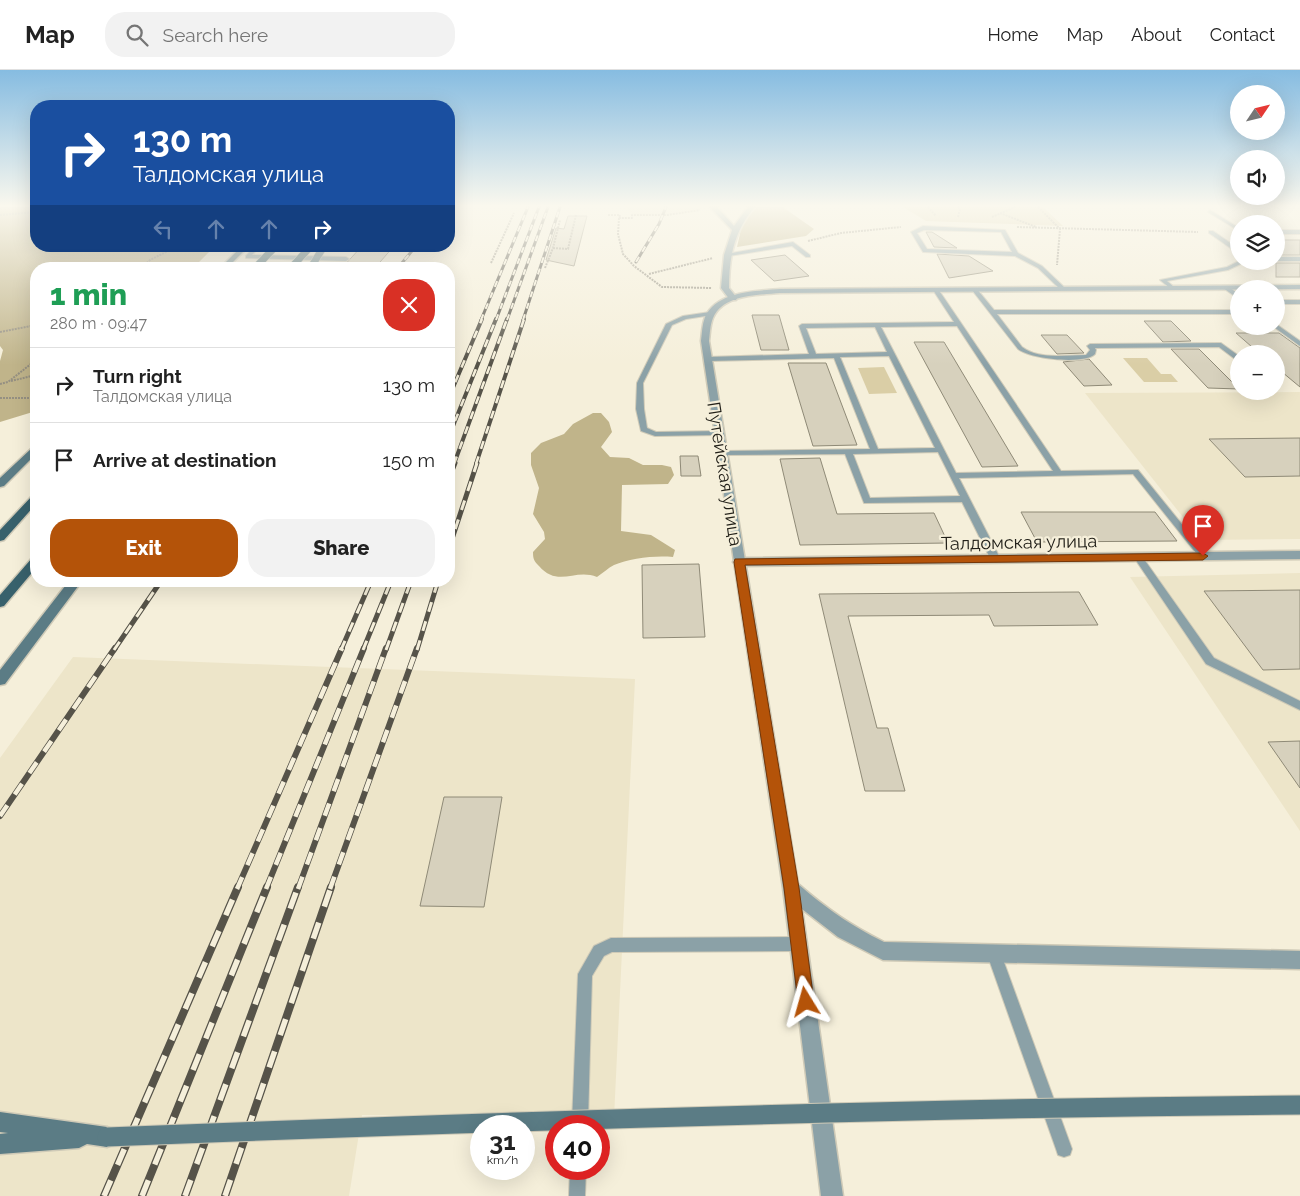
<!DOCTYPE html>
<html lang="en">
<head>
<meta charset="utf-8">
<style>
  body { margin:0; font-family:Raleway,sans-serif; background:#f2f2f2; color:#222; height:100vh; display:flex; flex-direction:column; font-size:19px; white-space:nowrap }
  * { box-sizing:border-box; margin:0 }
  p { font-size:16px; color:#767676 }
  .icon { flex:none; width:28px; height:28px; fill:none; stroke:currentColor; stroke-width:2; stroke-linecap:round; stroke-linejoin:round }
  .map { position:relative; flex:1; overflow:hidden }
  .panel { position:absolute; left:30px; top:192px; width:425px; height:325px; display:flex; flex-direction:column; background:#fff; border-radius:20px; box-shadow:0 5px 20px #0002 }
  .panel>* { flex:none }
  .guide { position:absolute; left:30px; top:30px; width:425px; height:152px; border-radius:20px; box-shadow:0 5px 20px #0002; background:#1a4fa0; color:#fff; overflow:hidden }
  .needle { width:32px; rotate:55deg }
  .tools { position:absolute; left:1230px; top:15px; display:grid; gap:10px }
  .tools a { display:grid; place-items:center; width:55px; height:55px; border-radius:50%; background:#fff; box-shadow:0 5px 20px #0002; font-size:25px }
  .speed { position:absolute; left:470px; top:1045px; display:flex; gap:10px; font-size:25px; font-weight:700; text-align:center }
  .speed>* { display:grid; place-content:center; width:65px; height:65px; border-radius:50%; background:#fff; box-shadow:0 5px 20px #0002; line-height:1 }
  .speed small { font-size:12px; font-weight:400 }
  .speed .limit { border:8px solid #d22; background:#fff; color:#111 }
  .pin { position:absolute; display:grid; place-items:center; width:42px; height:42px; color:#fff; margin:-51px -21px; border-radius:50% 50% 50% 0; rotate:-45deg; box-shadow:0 0 5px #0007 }
  .pin .icon { rotate:45deg }
  .me { position:absolute; width:55px; margin:-28px; rotate:352deg; stroke-linejoin:round; filter:drop-shadow(0 0 4px #0008) }
  .turn { display:flex; align-items:center; gap:18px; height:105px; padding:0 20px; font-size:22px }
  .turn .icon { width:65px; height:65px; stroke-width:2.5 }
  .turn b { display:block; font-size:35px; line-height:42px }
  .lanes { display:flex; align-items:center; height:48px; padding:0 20px; background:#0003; justify-content:center; gap:25px; direction:ltr }
  .lanes .off { opacity:.35 }
  .round { display:grid; place-items:center; flex:none; width:52px; height:52px; border-radius:20px; background:#f2f2f2 }
  .summary { display:flex; align-items:center; justify-content:space-between; height:85px; padding:0 20px }
  h1 { font-size:30px; font-weight:800; line-height:38px; color:#1e9e55 }
  .button { display:flex; gap:10px; margin-top:auto; padding:10px 20px }
  .button a { flex:1; height:58px; border-radius:20px; background:#b45309; color:#fff; font-size:20px; font-weight:800; line-height:58px; text-align:center }
  .button a+a { background:#f2f2f2; color:#222 }
  ul { padding:0; list-style:none }
  li { display:flex; align-items:center; gap:15px; height:75px; padding:0 20px; border-top:1px solid #e0e0e0 }
  li div { flex:1 }
  li b { display:block; font-size:19px }
  li em { font-style:normal }
  header { display:flex; align-items:center; gap:30px; box-sizing:border-box; height:70px; padding:0 25px; background:#fff; border-bottom:1px solid #e0e0e0 }
  header strong { font-size:24px }
  nav { display:flex; gap:28px; margin-inline-start:auto; font-size:18px }
  .search { width:350px; height:45px; background:#f2f2f2; display:flex; align-items:center; gap:12px; box-sizing:border-box; padding:0 18px; border-radius:20px; color:#767676; font-size:19px }
  .map>svg:first-child { display:block }
  .built { fill:#ede5c9 }
  .green { fill:#dacea6 }
  .forest { fill:#c0b48a }
  .building { fill:#d7d1bd; stroke:#8f8a77 }
  .lines { fill:none; stroke-linecap:round; stroke-linejoin:round }
  .service-casing { stroke:#cfcab7; stroke-width:2 }
  .minor-casing { stroke:#cfcab7; stroke-width:3 }
  .tertiary-casing { stroke:#cfcab7; stroke-width:3 }
  .secondary-casing { stroke:#cfcab7; stroke-width:3 }
  .primary-casing { stroke:#cfcab7; stroke-width:3 }
  .path { stroke:#959082; stroke-width:2; stroke-dasharray:2 1; stroke-linecap:butt }
  .service { fill:#8ba1a7; fill-rule:evenodd }
  .minor { fill:#8ba1a7; fill-rule:evenodd }
  .tertiary { fill:#8ba1a7; fill-rule:evenodd }
  .secondary { fill:#5b7c85; fill-rule:evenodd }
  .primary { fill:#38616c; fill-rule:evenodd }
  .rail-far4-casing { stroke:#565349; stroke-width:3 }
  .rail-far3-casing { stroke:#565349; stroke-width:4 }
  .rail-far2-casing { stroke:#565349; stroke-width:5 }
  .rail-far1-casing { stroke:#565349; stroke-width:6 }
  .rail-casing { stroke:#565349; stroke-width:8 }
  .rail-far4 { stroke:#f5efda; stroke-width:2; stroke-dasharray:6; stroke-linecap:butt }
  .rail-far3 { stroke:#f5efda; stroke-width:2.5; stroke-dasharray:8; stroke-linecap:butt }
  .rail-far2 { stroke:#f5efda; stroke-width:3; stroke-dasharray:10; stroke-linecap:butt }
  .rail-far1 { stroke:#f5efda; stroke-width:4.5; stroke-dasharray:13; stroke-linecap:butt }
  .rail { stroke:#f5efda; stroke-width:5.5; stroke-dasharray:17; stroke-linecap:butt }
  .secondary-bridge-far1-casing { stroke:#cfcab7; stroke-width:8; stroke-linecap:butt }
  .secondary-bridge-casing { stroke:#cfcab7; stroke-width:21; stroke-linecap:butt }
  .primary-bridge-casing { stroke:#cfcab7; stroke-width:8; stroke-linecap:butt }
  .secondary-bridge-far1 { stroke:#5b7c85; stroke-width:7 }
  .secondary-bridge { stroke:#5b7c85; stroke-width:19 }
  .primary-bridge { stroke:#38616c; stroke-width:7 }
  .route { fill:#b45309; stroke:#753606 }
  .labels { text-anchor:middle; dominant-baseline:central; stroke-width:4.5; stroke-linejoin:round; paint-order:stroke }
  .street-label { font-size:18px; fill:#222019; stroke:#f5efda }
</style>
</head>
<body>
<header>
<strong>Map</strong>
<div class="search"><svg class="icon" aria-label="search" viewBox="0 0 24 24"><circle cx="10" cy="10" r="6"/><path d="M15 15l6 6"/></svg>Search here</div>
<nav><a>Home</a><a>Map</a><a>About</a><a>Contact</a></nav>
</header>
<div class="map">
<svg width="1300" height="1126" viewBox="0 0 1300 1126">
  <rect width="100%" height="100%" fill="#f5efda"/>
  <!-- built -->
  <g class="built">
    <path d="M 626,137 L 710,137 L 668,144 L 632,144 Z"/>
    <path d="M 1300,322 L 1300,469 L 1201,470 L 1085,323 Z"/>
    <path d="M 1300,503 L 1300,761 L 1130,507 Z"/>
    <path d="M 73,587 L 635,609 L 614,1048 L 362,1045 L 349,1126 L 0,1126 L 0,688 Z"/>
  </g>
  <!-- green -->
  <g class="green">
    <path d="M 903,137 L 1043,137 L 1063,156 L 926,151 Z"/>
    <path d="M 1123,288 L 1147,288 L 1161,304 L 1171,304 L 1178,312 L 1144,312 Z"/>
    <path d="M 884,297 L 897,323 L 869,324 L 858,298 Z"/>
  </g>
  <!-- forest -->
  <g class="forest">
    <path d="M 0,137 L 36,137 L 36,176 L 215,176 L 192,199 L 36,199 L 36,341 L 0,352 L 0,291 L 3,280 L 0,276 Z"/>
    <path d="M 755,137 L 785,137 L 784,138 L 814,159 L 806,166 L 737,177 L 742,155 Z"/>
    <path d="M 593,343 L 601,343 L 609,352 L 612,362 L 601,377 L 610,387 L 629,388 L 643,395 L 662,395 L 671,397 L 674,405 L 668,414 L 622,415 L 621,461 L 651,465 L 675,480 L 673,487 C 657,485 629,488 614,495 C 608,498 603,503 597,507 C 575,498 558,518 539,496 C 534,491 533,489 533,482 L 545,469 L 544,462 L 533,444 L 539,418 L 531,395 L 531,383 L 541,373 L 564,364 L 573,354 Z"/>
  </g>
  <!-- building -->
  <g class="building">
    <path d="M 568,146 L 587,146 L 574,196 L 546,190 L 556,158 L 564,159 Z"/>
    <path d="M 926,162 L 932,162 L 957,178 L 934,177 Z"/>
    <rect x="1276" y="170" width="24" height="15"/>
    <path d="M 362,176 L 394,176 L 374,199 L 341,199 Z"/>
    <path d="M 937,184 L 969,186 L 993,201 L 949,208 Z"/>
    <path d="M 785,185 L 809,206 L 774,211 L 751,190 Z"/>
    <rect x="1276" y="193" width="24" height="14"/>
    <path d="M 752,245 L 779,245 L 789,280 L 761,280 Z"/>
    <path d="M 1144,251 L 1171,251 L 1191,271 L 1163,272 Z"/>
    <path d="M 1236,263 L 1279,263 L 1300,278 L 1300,317 L 1276,297 L 1276,284 L 1260,284 Z"/>
    <path d="M 1041,265 L 1067,265 L 1084,283 L 1057,284 Z"/>
    <path d="M 914,272 L 944,272 L 1018,396 L 982,397 Z"/>
    <path d="M 1171,279 L 1199,279 L 1239,319 L 1208,318 Z"/>
    <path d="M 1089,289 L 1112,315 L 1084,316 L 1063,292 Z"/>
    <path d="M 788,293 L 826,293 L 857,375 L 813,376 Z"/>
    <path d="M 1300,368 L 1300,406 L 1245,407 L 1209,369 Z"/>
    <path d="M 680,386 L 698,386 L 701,406 L 681,406 Z"/>
    <path d="M 820,388 L 837,444 L 934,443 L 948,473 L 800,475 L 780,389 Z"/>
    <path d="M 1021,442 L 1155,442 L 1177,471 L 1037,472 Z"/>
    <path d="M 699,494 L 705,567 L 643,568 L 642,495 Z"/>
    <path d="M 1300,520 L 1300,599 L 1263,600 L 1204,521 Z"/>
    <path d="M 1079,522 L 1098,555 L 994,556 L 989,545 L 848,546 L 877,658 L 888,658 L 905,721 L 865,721 L 819,524 Z"/>
    <path d="M 1300,671 L 1300,718 L 1268,672 Z"/>
    <path d="M 444,727 L 502,727 L 484,837 L 420,836 Z"/>
  </g>
  <g class="lines">
    <!-- service casing -->
    <g class="service-casing">
      <g id="service">
        <path d="M 1210,140 L 1239,158 L 1239,161 L 1208,142 Z"/>
        <path d="M 923,156 L 1005,160 L 1018,183 L 1042,196 L 1065,218 L 1060,219 L 1038,198 L 1015,186 L 923,182 L 911,162 ZM 924,160 L 1001,162 L 1012,182 L 927,179 L 917,163 Z"/>
        <rect x="1276" y="160" width="24" height="4"/>
        <path d="M 1209,161 L 1213,161 L 1239,179 L 1239,184 L 1209,163 Z"/>
        <path d="M 793,172 L 810,185 L 810,187 L 806,187 L 792,176 L 729,186 L 726,184 Z"/>
        <path d="M 255,176 L 260,176 L 252,185 L 346,187 L 349,189 L 346,191 L 246,188 L 246,186 Z"/>
        <rect x="1276" y="187" width="24" height="4"/>
        <path d="M 1239,191 L 1247,191 L 1228,200 L 1167,211 L 1174,217 L 1171,219 L 1160,210 L 1227,197 Z"/>
        <path d="M 1223,216 L 1227,216 L 1239,224 L 1239,229 L 1223,218 Z"/>
        <path d="M 972,218 L 976,218 L 994,240 L 1239,240 L 1239,244 L 997,244 L 1022,277 C 1039,290 1066,285 1086,285 L 1090,280 L 1087,276 L 1090,274 L 1221,273 L 1239,286 L 1239,292 L 1219,277 L 1095,278 L 1096,280 L 1095,284 C 1084,295 1030,289 1018,279 L 972,220 Z"/>
        <path d="M 934,219 L 938,219 L 1061,401 L 1138,400 L 1206,484 L 1208,486 L 1206,488 L 1200,488 L 1133,404 L 959,408 L 1001,490 L 996,493 L 991,490 L 962,432 L 864,433 L 845,384 L 719,385 L 719,381 L 722,381 L 870,379 L 834,288 L 708,291 L 705,289 L 708,287 L 809,284 L 799,256 L 802,254 L 954,252 L 933,220 ZM 957,256 L 1053,401 L 956,403 L 881,257 ZM 875,257 L 887,282 L 816,284 L 806,258 ZM 889,286 L 935,378 L 878,379 L 840,287 ZM 938,382 L 960,426 L 870,428 L 853,384 Z"/>
        <rect x="1276" y="230" width="24" height="4"/>
        <path d="M 710,242 L 712,243 L 712,245 L 686,249 L 672,255 L 643,313 L 644,339 L 647,358 L 656,362 L 719,361 L 723,363 L 719,365 L 655,366 L 641,361 L 636,339 L 637,313 L 666,254 L 683,246 Z"/>
        <path d="M 1276,254 L 1300,271 L 1300,276 L 1274,257 L 1273,256 L 1276,256 Z"/>
        <path d="M 1138,484 L 1141,485 L 1214,588 L 1300,631 L 1300,640 L 1206,594 L 1135,489 L 1133,487 Z"/>
        <path d="M 798,867 L 803,869 L 805,874 L 803,879 L 798,881 L 612,882 L 604,886 L 592,906 L 588,1053 L 587,1056 L 573,1056 L 572,1053 L 578,904 L 594,876 L 611,868 Z"/>
        <path d="M 994,877 L 999,879 L 1001,884 L 1072,1079 L 1070,1085 L 1064,1087 L 1058,1085 L 1056,1079 L 987,884 L 989,879 Z"/>
        <path d="M 570,1099 L 586,1099 L 585,1126 L 569,1126 Z"/>
      </g>
    </g>
    <!-- minor casing -->
    <g class="minor-casing">
      <g id="minor">
        <path d="M 710,137 L 717,137 L 734,156 L 748,137 L 755,137 C 734,161 729,187 729,218 L 737,228 L 736,230 L 730,230 L 721,218 L 724,185 L 732,160 Z"/>
        <path d="M 1300,481 L 1300,489 L 739,496 L 733,492 L 739,488 Z"/>
      </g>
    </g>
    <!-- tertiary casing -->
    <g class="tertiary-casing">
      <path id="tertiary" d="M 1300,215 L 1300,219 L 780,223 C 759,225 723,224 713,248 C 710,255 710,263 709,271 L 798,814 C 827,839 850,855 884,872 L 1300,881 L 1300,899 L 883,890 L 838,867 L 802,839 L 843,1126 L 821,1126 L 783,818 L 701,271 C 702,263 702,255 705,247 C 717,221 755,221 780,219 Z"/>
    </g>
    <!-- secondary casing -->
    <g class="secondary-casing">
      <g id="secondary">
        <path d="M 242,176 L 249,176 L 226,199 L 219,199 Z"/>
        <path d="M 36,376 L 36,384 L 4,416 L 0,417 L 0,408 L 33,377 Z"/>
        <path d="M 69,511 L 82,511 L 5,614 L 0,615 L 0,600 Z"/>
        <path d="M 0,1042 L 107,1057 L 114,1060 L 117,1067 L 114,1074 L 107,1077 L 87,1074 L 79,1078 L 0,1084 L 0,1064 L 8,1063 L 0,1062 Z"/>
      </g>
    </g>
    <!-- primary casing -->
    <g class="primary-casing">
      <g id="primary">
        <path d="M 36,425 L 36,434 L 4,470 L 0,471 L 0,460 L 32,426 Z"/>
        <path d="M 36,487 L 36,498 L 4,536 L 0,537 L 0,525 L 32,488 Z"/>
      </g>
    </g>
    <!-- path -->
    <g class="path">
      <path d="M 928,137 L 936,146"/>
      <path d="M 958,137 L 960,139 L 958,147"/>
      <path d="M 1038,137 L 1060,159 L 1057,195"/>
      <path d="M 1000,143 L 1036,157"/>
      <path d="M 0,145 L 36,142"/>
      <path d="M 608,145 L 620,145 L 619,148 L 632,148 L 632,145 L 667,145 L 700,140"/>
      <path d="M 992,147 L 1015,137"/>
      <path d="M 619,148 L 618,164 L 623,184 L 634,196 L 662,217 L 712,218"/>
      <path d="M 1017,157 L 1198,162"/>
      <path d="M 808,171 L 841,163 L 901,157"/>
      <path d="M 553,178 L 568,179 L 576,145"/>
      <path d="M 491,193 L 514,143"/>
      <path d="M 545,198 L 553,178 L 560,150"/>
      <path d="M 140,199 L 150,190 L 178,176"/>
      <path d="M 649,204 L 713,188"/>
      <path d="M 0,262 L 31,256 L 36,263"/>
      <path d="M 11,311 L 36,305"/>
      <path d="M 0,314 L 8,312 L 36,290"/>
      <path d="M 0,328 L 36,328"/>
    </g>
    <!-- service -->
    <use href="#service" class="service"/>
    <!-- minor -->
    <use href="#minor" class="minor"/>
    <!-- tertiary -->
    <use href="#tertiary" class="tertiary"/>
    <!-- secondary -->
    <use href="#secondary" class="secondary"/>
    <!-- primary -->
    <use href="#primary" class="primary"/>
    <!-- rail-far4 casing -->
    <g class="rail-far4-casing">
      <g id="rail-far4">
        <path d="M 636,192 L 659,154 L 666,137"/>
        <path d="M 397,199 L 416,176"/>
        <path d="M 481,250 L 528,137"/>
        <path d="M 496,250 L 539,137"/>
        <path d="M 507,250 L 548,137"/>
        <path d="M 523,250 L 560,137"/>
      </g>
    </g>
    <!-- rail-far3 casing -->
    <g class="rail-far3-casing">
      <g id="rail-far3">
        <path d="M 449,327 L 482,249"/>
        <path d="M 449,366 L 496,249"/>
        <path d="M 454,394 L 507,249"/>
        <path d="M 476,394 L 524,249"/>
      </g>
    </g>
    <!-- rail-far2 casing -->
    <g class="rail-far2-casing">
      <g id="rail-far2">
        <path d="M 449,408 L 455,393"/>
        <path d="M 449,478 L 477,393"/>
        <path d="M 114,580 L 161,511"/>
        <path d="M 341,580 L 371,511"/>
        <path d="M 363,580 L 391,511"/>
        <path d="M 386,580 L 411,511"/>
        <path d="M 417,580 L 438,511"/>
      </g>
    </g>
    <!-- rail-far1 casing -->
    <g class="rail-far1-casing">
      <g id="rail-far1">
        <path d="M 0,746 L 115,578"/>
        <path d="M 237,819 L 342,578"/>
        <path d="M 266,819 L 364,578"/>
        <path d="M 298,819 L 386,578"/>
        <path d="M 330,819 L 417,578"/>
      </g>
    </g>
    <!-- rail casing -->
    <g class="rail-casing">
      <g id="rail">
        <path d="M 104,1126 L 238,817"/>
        <path d="M 142,1126 L 267,817"/>
        <path d="M 185,1126 L 298,817"/>
        <path d="M 225,1126 L 331,817"/>
      </g>
    </g>
    <!-- rail-far4 -->
    <use href="#rail-far4" class="rail-far4"/>
    <!-- rail-far3 -->
    <use href="#rail-far3" class="rail-far3"/>
    <!-- rail-far2 -->
    <use href="#rail-far2" class="rail-far2"/>
    <!-- rail-far1 -->
    <use href="#rail-far1" class="rail-far1"/>
    <!-- rail -->
    <use href="#rail" class="rail"/>
    <!-- secondary-bridge-far1 casing -->
    <g class="secondary-bridge-far1-casing">
      <path id="secondary-bridge-far1" d="M 310,199 L 324,176"/>
    </g>
    <!-- secondary-bridge casing -->
    <g class="secondary-bridge-casing">
      <path id="secondary-bridge" d="M 107,1067 C 505,1051 902,1038 1300,1035"/>
    </g>
    <!-- primary-bridge casing -->
    <g class="primary-bridge-casing">
      <g id="primary-bridge">
        <path d="M 254,199 L 276,176"/>
        <path d="M 290,199 L 311,176"/>
      </g>
    </g>
    <!-- secondary-bridge-far1 -->
    <use href="#secondary-bridge-far1" class="secondary-bridge-far1"/>
    <!-- secondary-bridge -->
    <use href="#secondary-bridge" class="secondary-bridge"/>
    <!-- primary-bridge -->
    <use href="#primary-bridge" class="primary-bridge"/>
  </g>
  <!-- sky -->
  <linearGradient id="sky" x2="0" y2="1"><stop stop-color="#86bce1"/><stop offset="0.46" stop-color="#faf8ee"/><stop offset="1" stop-color="#faf8ee" stop-opacity="0"/></linearGradient>
  <rect width="1300" height="295" fill="url(#sky)"/>
  <!-- route -->
  <path class="route" d="M 1203,483 L 1208,486 L 1203,490 L 745,495 L 799,818 L 814,932 L 812,938 L 806,941 L 800,938 L 798,932 L 784,818 L 734,492 L 735,489 Z"/>
  <g class="labels">
    <!-- street labels -->
    <g class="street-label">
      <text transform="translate(725 404) rotate(81)">Путейская улица</text>
      <text transform="translate(1019 472) rotate(-1)">Талдомская улица</text>
    </g>
  </g>
</svg>
<div class="tools">
<a><svg class="needle" viewBox="-14 -14 28 28"><path d="M0-13l5 13h-10z" fill="#e53935"/><path d="M0 13l5-13h-10z" fill="#767676"/></svg></a>
<a><svg class="icon" aria-label="sound" viewBox="0 0 24 24"><path d="M4 9h4l5-4v14l-5-4H4zM17 9q2 3 0 6"/></svg></a>
<a><svg class="icon" aria-label="layers" viewBox="0 0 24 24"><path d="M12 4l9 5-9 5-9-5zM3 14l9 5 9-5"/></svg></a>
<a>+</a>
<a>−</a>
</div>
<div class="speed"><div>31<small>km/h</small></div><div class="limit">40</div></div>
<div class="pin" style="left:1203px;top:486px;background:#d93025"><svg class="icon" aria-label="arrive" viewBox="0 0 24 24"><path d="M6 21V4h12l-3 4 3 4H6"/></svg></div>
<svg class="me" style="left:806px;top:932px" viewBox="-20 -20 40 40"><path d="M0-17L14 15 0 8-14 15z" fill="#b45309" stroke="#fff" stroke-width="4"/></svg>
<div class="guide">
<div class="turn"><svg class="icon" aria-label="right" viewBox="0 0 24 24"><path d="M7 20v-9h11M14 6l5 5-5 5"/></svg><div><b>130 m</b>Талдомская улица</div></div>
<div class="lanes"><svg class="icon off" aria-label="left" viewBox="0 0 24 24"><path d="M17 20v-9H6M10 6l-5 5 5 5"/></svg><svg class="icon off" aria-label="ahead" viewBox="0 0 24 24"><path d="M12 20V5M6 11l6-6 6 6"/></svg><svg class="icon off" aria-label="ahead" viewBox="0 0 24 24"><path d="M12 20V5M6 11l6-6 6 6"/></svg><svg class="icon" aria-label="right" viewBox="0 0 24 24"><path d="M7 20v-9h11M14 6l5 5-5 5"/></svg></div>
</div>
<section class="panel">
<div class="summary"><div><h1>1 min</h1><p>280 m · 09:47</p></div><a class="round" style="background:#d93025;color:#fff"><svg class="icon" aria-label="close" viewBox="0 0 24 24"><path d="M6 6l12 12M18 6L6 18"/></svg></a></div>
<ul>
<li><svg class="icon" aria-label="right" viewBox="0 0 24 24"><path d="M7 20v-9h11M14 6l5 5-5 5"/></svg><div><b>Turn right</b><p>Талдомская улица</p></div><em>130 m</em></li>
<li><svg class="icon" aria-label="arrive" viewBox="0 0 24 24"><path d="M6 21V4h12l-3 4 3 4H6"/></svg><div><b>Arrive at destination</b></div><em>150 m</em></li>
</ul>
<div class="button"><a>Exit</a><a>Share</a></div>
</section>
</div>
</body>
</html>
